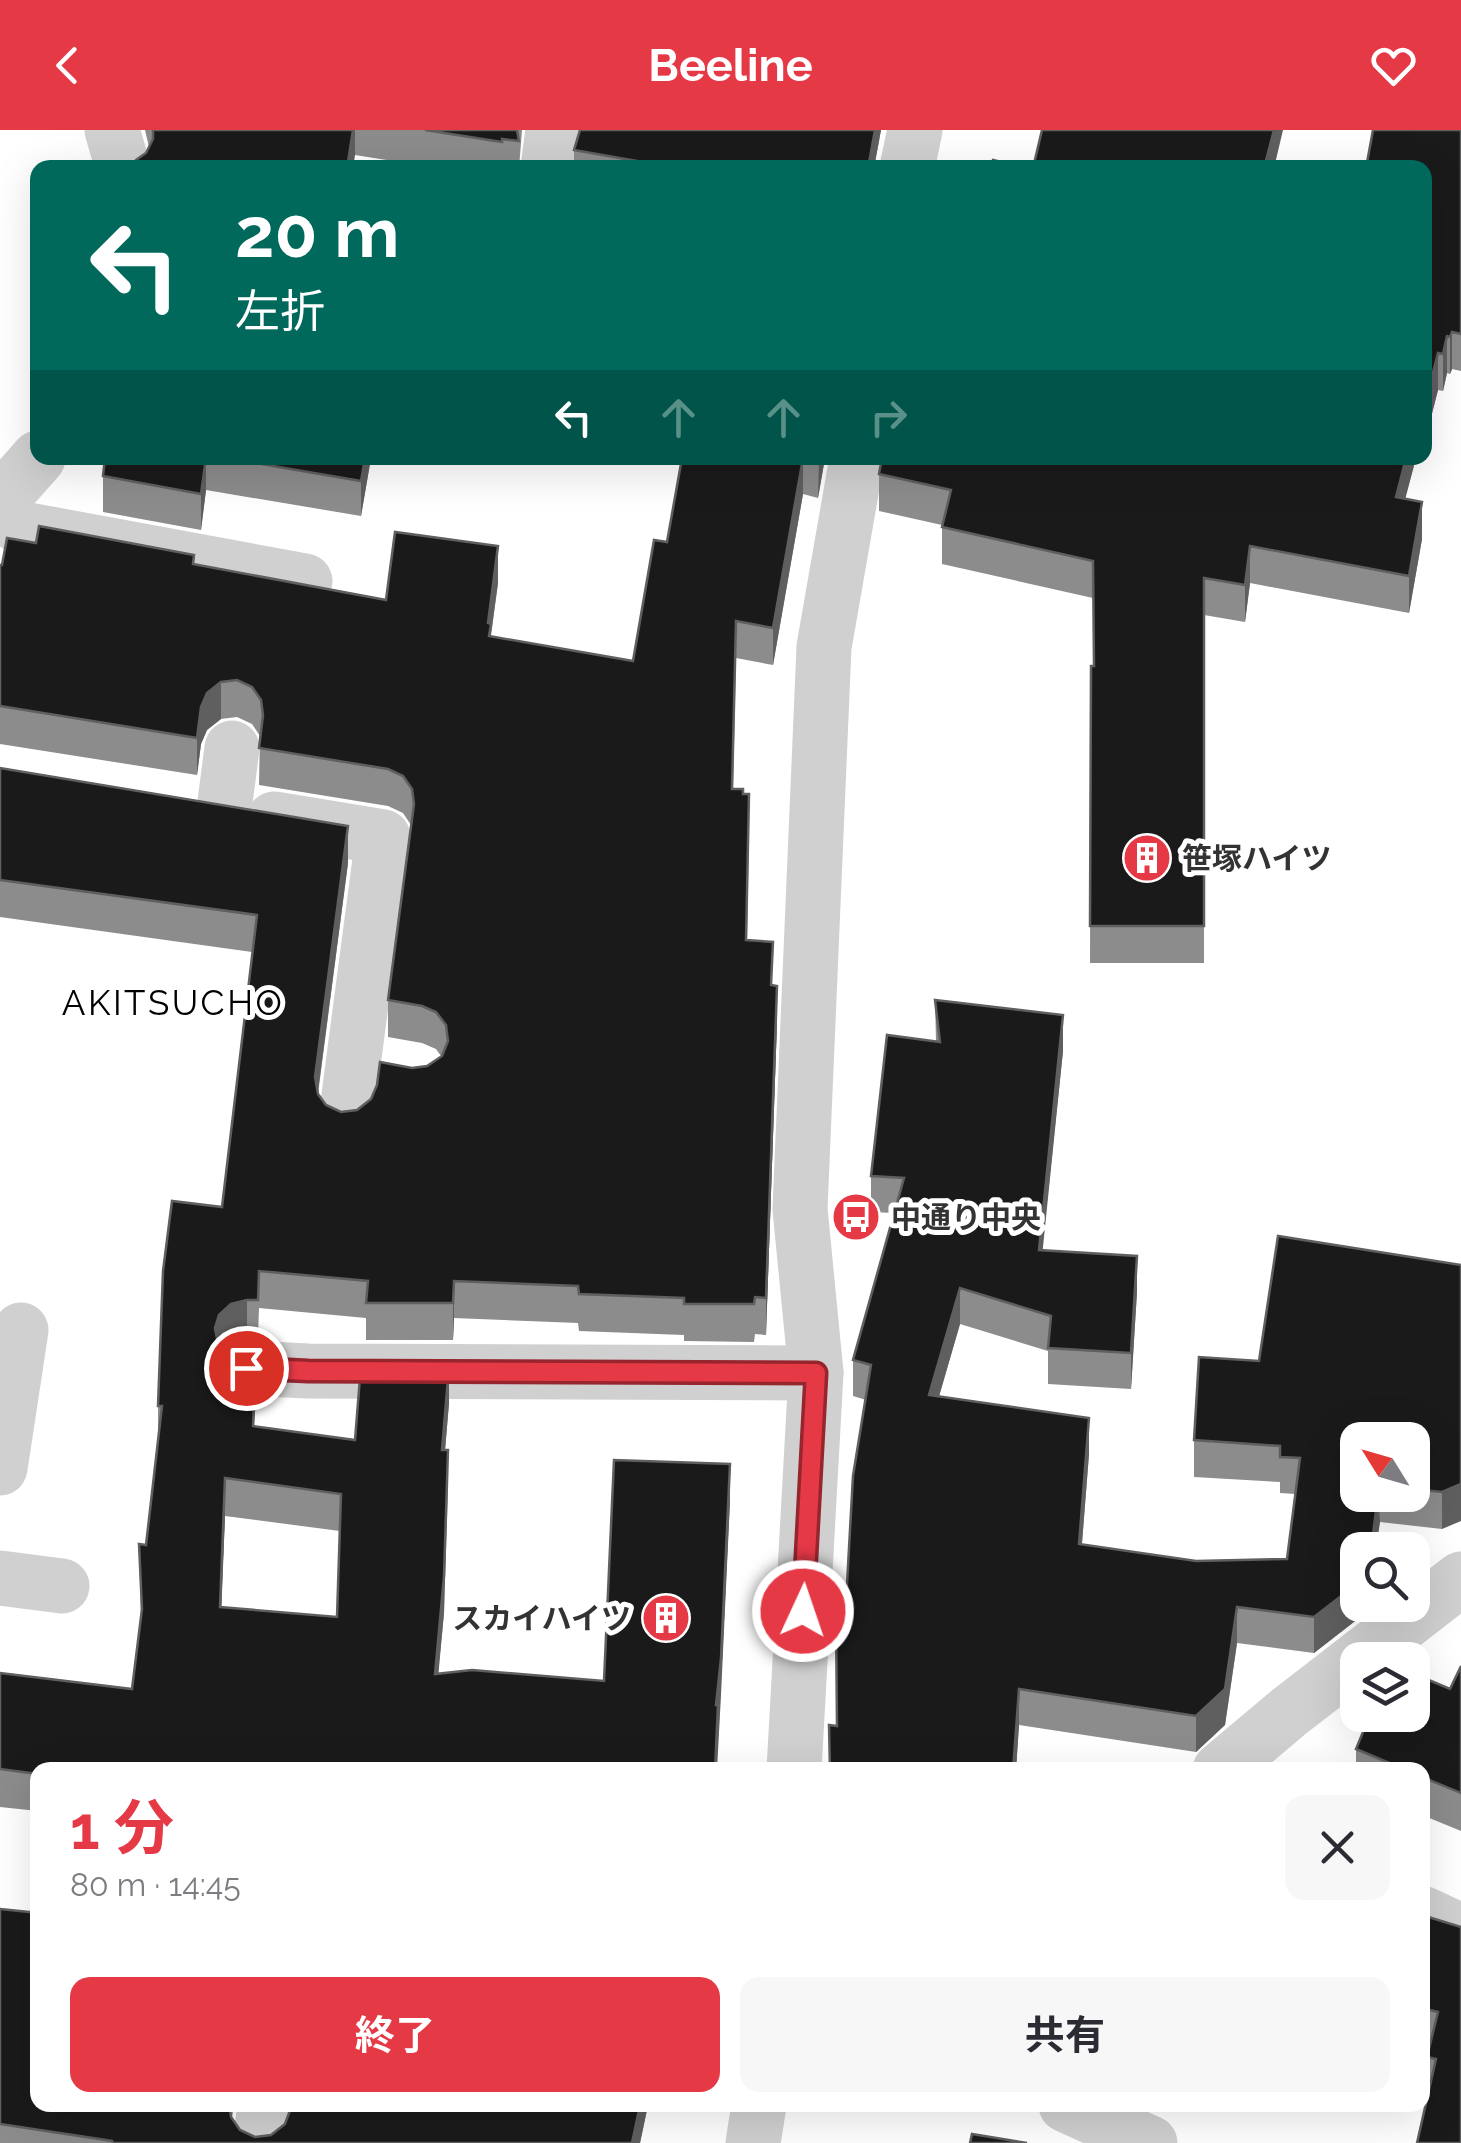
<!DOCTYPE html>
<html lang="ja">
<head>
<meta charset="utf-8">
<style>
  body { margin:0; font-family:Raleway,"Noto Sans JP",sans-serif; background:#f7f7f7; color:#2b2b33; height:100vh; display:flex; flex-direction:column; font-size:38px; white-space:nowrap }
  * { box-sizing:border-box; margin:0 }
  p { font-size:32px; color:#7c7c81 }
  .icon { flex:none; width:55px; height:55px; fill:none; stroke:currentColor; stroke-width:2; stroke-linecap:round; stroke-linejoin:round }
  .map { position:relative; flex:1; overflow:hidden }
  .panel { position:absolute; left:30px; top:1632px; width:1400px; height:350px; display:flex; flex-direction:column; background:#fff; border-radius:20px; box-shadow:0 10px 40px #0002 }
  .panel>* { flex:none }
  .hud { position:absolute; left:30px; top:30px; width:1402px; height:305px; border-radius:20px; box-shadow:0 10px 40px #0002; background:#00695c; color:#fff; overflow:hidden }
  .needle { width:65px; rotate:307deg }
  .buttons { position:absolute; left:1340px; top:1292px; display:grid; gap:20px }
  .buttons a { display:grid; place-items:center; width:90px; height:90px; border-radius:20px; background:#fff; box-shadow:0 10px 40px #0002; font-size:50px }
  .pin { position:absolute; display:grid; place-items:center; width:85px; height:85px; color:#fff; margin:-42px; border:5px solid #fff; border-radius:50%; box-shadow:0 2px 10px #0007 }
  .me { position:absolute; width:110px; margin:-55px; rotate:3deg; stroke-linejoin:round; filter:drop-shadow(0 0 8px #0008) }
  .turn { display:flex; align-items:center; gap:35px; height:210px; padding:0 40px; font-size:45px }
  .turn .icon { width:130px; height:130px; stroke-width:2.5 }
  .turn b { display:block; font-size:70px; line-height:85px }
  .lanes { display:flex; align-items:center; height:95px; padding:0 40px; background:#0003; justify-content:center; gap:50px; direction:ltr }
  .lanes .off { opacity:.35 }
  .round { display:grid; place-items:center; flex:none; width:105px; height:105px; border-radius:20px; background:#f7f7f7 }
  .overview { display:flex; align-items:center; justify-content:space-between; height:170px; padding:0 40px }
  h1 { font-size:60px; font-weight:700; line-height:75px; color:#e63946 }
  .cta { display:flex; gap:20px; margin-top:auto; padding:20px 40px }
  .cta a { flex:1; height:115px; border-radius:20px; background:#e63946; color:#fff; font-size:40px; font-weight:700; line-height:115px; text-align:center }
  .cta a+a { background:#f7f7f7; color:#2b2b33 }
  header { display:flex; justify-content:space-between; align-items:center; height:130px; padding:0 40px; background:#e63946; color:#fff; font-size:45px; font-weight:700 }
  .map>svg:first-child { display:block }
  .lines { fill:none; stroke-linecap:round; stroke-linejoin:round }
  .minor { stroke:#d0d0d0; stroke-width:55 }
  .wall { fill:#8c8c8c; fill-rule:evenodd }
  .shaded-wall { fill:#5f5f5f }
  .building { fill:#1a1a1a; stroke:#5f5f5f; stroke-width:2.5; fill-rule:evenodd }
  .route-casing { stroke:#96252e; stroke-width:25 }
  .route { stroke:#e63946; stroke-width:18 }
  .labels { text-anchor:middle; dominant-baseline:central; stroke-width:10; stroke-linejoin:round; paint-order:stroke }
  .poi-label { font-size:30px; font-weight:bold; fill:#333; stroke:#fff; text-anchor:start }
  .quarter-label { font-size:35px; letter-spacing:2.5px; fill:#000; stroke:#fff }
</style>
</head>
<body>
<header><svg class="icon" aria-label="back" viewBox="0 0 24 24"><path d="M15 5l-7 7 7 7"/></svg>Beeline<svg class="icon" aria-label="heart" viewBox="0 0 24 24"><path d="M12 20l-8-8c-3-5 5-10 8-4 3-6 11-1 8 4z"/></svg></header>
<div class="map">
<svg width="1461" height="2013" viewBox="0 0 1461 2013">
  <rect width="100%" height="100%" fill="#fff"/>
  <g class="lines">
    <!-- minor -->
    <g class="minor">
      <path d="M 112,0 L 123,38"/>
      <path d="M 548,38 L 553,0"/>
      <path d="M 907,38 L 915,0"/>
      <path d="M 0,371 L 38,328"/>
      <path d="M 0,383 L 23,399 L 305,451"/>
      <path d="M 224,680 L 232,618"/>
      <path d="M 274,689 L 383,707 L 346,988"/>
      <path d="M 246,1238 L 308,1241 L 816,1243"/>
      <path d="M 0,1338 L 21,1200"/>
      <path d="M 0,1448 L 62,1456"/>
      <path d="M 794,1640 L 816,1243 L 800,1079 L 824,517 L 857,328"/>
      <path d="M 1220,1640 L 1289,1582 L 1461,1449"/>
      <path d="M 1422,1783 L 1461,1801"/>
      <path d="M 1066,1975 L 1150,2013"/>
      <path d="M 260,2013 L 265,1975"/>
      <path d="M 753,2013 L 759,1975"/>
    </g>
  </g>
  <!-- wall -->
  <g class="wall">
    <path d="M 145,0 L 522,0 L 519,38 L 437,38 L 355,25 L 146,23 L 149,17 Z"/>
    <path d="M 580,0 L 881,0 L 874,38 L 574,38 L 574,20 Z"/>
    <path d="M 1461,0 L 1461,241 L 1452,239 L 1450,244 L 1447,243 L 1443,261 L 1438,260 L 1427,303 L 1425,302 L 1425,38 Z"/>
    <path d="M 38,195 L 38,248 L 34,248 L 34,212 Z"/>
    <path d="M 105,328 L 371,328 L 361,386 L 206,360 L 201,400 L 103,382 L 103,346 Z"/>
    <path d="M 682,328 L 825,328 L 818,368 L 803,364 L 773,535 L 736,528 L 733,659 L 743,664 L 749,701 L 747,810 L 773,855 L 777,893 L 766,1205 L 755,1204 L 754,1212 L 684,1211 L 684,1205 L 579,1201 L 578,1193 L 454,1188 L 453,1210 L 366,1210 L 366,1188 L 259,1178 L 258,1207 L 247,1207 L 231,1211 L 222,1219 L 256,1270 L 254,1297 L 355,1310 L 449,1273 L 445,1320 L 448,1357 L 444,1483 L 438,1543 L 604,1551 L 730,1371 L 718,1612 L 38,1640 L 38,1681 L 0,1677 L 0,1543 L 132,1559 L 141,1488 L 139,1414 L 146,1415 L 158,1313 L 158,1276 L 222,1077 L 252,822 L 0,787 L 0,638 L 348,733 L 318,964 L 326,975 L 341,982 L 357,980 L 412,938 L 427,936 L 441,926 L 436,919 L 422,913 L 388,907 L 388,870 L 411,695 L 403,683 L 388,676 L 259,655 L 260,606 L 252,594 L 237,587 L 221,589 L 207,600 L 201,614 L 197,645 L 0,614 L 0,435 L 2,435 L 36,413 L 194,434 L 386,470 L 498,453 L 491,506 L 633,531 L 667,412 ZM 225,1386 L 340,1401 L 337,1487 L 221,1477 Z"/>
    <path d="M 882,328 L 1416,328 L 1405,368 L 1422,409 L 1409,483 L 1250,453 L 1245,492 L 1204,485 L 1204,833 L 1090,833 L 1091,536 L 1094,536 L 1093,468 L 942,434 L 942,395 L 879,381 L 879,344 Z"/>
    <path d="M 935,870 L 1063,921 L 1042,1120 L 1137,1162 L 1131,1259 L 1048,1254 L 1048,1221 L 960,1194 L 939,1266 L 1089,1324 L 1082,1414 L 1196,1431 L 1287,1429 L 1295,1364 L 1280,1363 L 1280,1352 L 1194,1347 L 1194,1310 L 1259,1231 L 1461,1135 L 1442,1399 L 1380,1392 L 1358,1475 L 1369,1475 L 1368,1481 L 1314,1523 L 1237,1513 L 1225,1595 L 1196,1622 L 1019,1595 L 1016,1640 L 829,1640 L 837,1596 L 866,1270 L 853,1266 L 853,1230 L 894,1083 L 871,1082 L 871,1046 L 936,911 ZM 1412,1310 L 1412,1365 L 1358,1365 Z"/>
    <path d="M 1461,1536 L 1461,1701 L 1422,1685 L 1422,1640 L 1356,1640 L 1356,1619 L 1450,1559 Z"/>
    <path d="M 0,1779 L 38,1975 L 234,1975 L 232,1988 L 240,2000 L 255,2007 L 271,2005 L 285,1994 L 292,1975 L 648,1975 L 640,2013 L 0,2013 Z"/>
    <path d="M 1422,1785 L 1461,2013 L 1427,1963 L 1427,1927 L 1430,1915 L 1422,1913 Z"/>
  </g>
  <!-- shaded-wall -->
  <g class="shaded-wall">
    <path d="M 353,0 L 355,0 L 355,25 L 353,38 L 347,38 Z"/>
    <path d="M 875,0 L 881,0 L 874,38 L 868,38 Z"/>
    <path d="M 1274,0 L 1283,0 L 1274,38 L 1264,38 Z"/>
    <path d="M 1452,202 L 1452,239 L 1450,244 L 1450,207 Z"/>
    <path d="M 1447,206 L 1447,243 L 1443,261 L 1443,224 Z"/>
    <path d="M 1438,223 L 1438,260 L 1427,303 L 1427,266 Z"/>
    <path d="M 206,328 L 206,360 L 201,400 L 201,364 Z"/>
    <path d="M 365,328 L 371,328 L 361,386 L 361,351 Z"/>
    <path d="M 803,328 L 803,364 L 773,535 L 773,498 Z"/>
    <path d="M 819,328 L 825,328 L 818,368 Z"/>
    <path d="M 1406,328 L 1416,328 L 1396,404 L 1396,367 Z"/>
    <path d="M 1422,372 L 1422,409 L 1409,483 L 1409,446 Z"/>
    <path d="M 498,416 L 498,453 L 491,503 L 491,531 L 488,493 Z"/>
    <path d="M 1250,416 L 1250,453 L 1245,492 L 1245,455 Z"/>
    <path d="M 221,552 L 221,589 L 207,600 L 201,614 L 197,645 L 197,608 L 201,577 L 207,563 Z"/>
    <path d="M 348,696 L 348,733 L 315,984 L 315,947 Z"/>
    <path d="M 777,856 L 777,893 L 766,1205 L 766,1168 Z"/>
    <path d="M 1063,885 L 1063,921 L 1039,1156 L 1039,1120 Z"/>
    <path d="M 1137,1126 L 1137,1162 L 1131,1259 L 1131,1223 Z"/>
    <path d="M 454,1151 L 454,1188 L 453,1210 L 453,1173 Z"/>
    <path d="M 960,1158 L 960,1194 L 929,1301 L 929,1265 Z"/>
    <path d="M 247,1170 L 247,1207 L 231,1211 L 219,1222 L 215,1198 L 219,1185 L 231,1174 Z"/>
    <path d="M 449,1236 L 449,1273 L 442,1357 L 442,1320 Z"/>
    <path d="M 1089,1288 L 1089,1324 L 1079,1450 L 1079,1414 Z"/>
    <path d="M 448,1320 L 444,1483 L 435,1581 L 435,1544 Z"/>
    <path d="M 730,1334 L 730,1371 L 721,1565 L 717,1640 L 715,1640 L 716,1575 Z"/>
    <path d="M 225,1348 L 225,1386 L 220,1514 L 220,1477 Z"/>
    <path d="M 1461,1354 L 1461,1391 L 1442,1399 L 1442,1362 Z"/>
    <path d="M 1378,1365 L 1380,1392 L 1376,1420 L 1371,1420 Z"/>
    <path d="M 1358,1453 L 1358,1475 L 1369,1475 L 1368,1481 L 1314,1523 L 1314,1487 Z"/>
    <path d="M 1237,1477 L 1237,1513 L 1225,1595 L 1196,1622 L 1196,1586 Z"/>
    <path d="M 1019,1559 L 1019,1595 L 1016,1640 L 1013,1640 Z"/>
    <path d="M 640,1975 L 648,1975 L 640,2013 L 632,2013 Z"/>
  </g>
  <!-- building -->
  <g class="building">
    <path d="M 153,0 L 353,0 L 347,38 L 135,38 L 136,30 L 146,23 L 153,9 Z"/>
    <path d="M 425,0 L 517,0 L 519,11 L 502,9 L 502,12 Z"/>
    <path d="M 580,0 L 875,0 L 868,38 L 677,38 L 574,20 Z"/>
    <path d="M 1042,0 L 1274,0 L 1264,38 L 1033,38 Z"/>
    <path d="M 1373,0 L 1461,0 L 1461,204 L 1452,202 L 1450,207 L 1447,206 L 1443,224 L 1438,223 L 1427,266 L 1425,265 L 1425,38 L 1366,38 Z"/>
    <path d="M 993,30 L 1028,38 L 991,38 Z"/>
    <path d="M 105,328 L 206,328 L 201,364 L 103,346 Z"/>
    <path d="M 226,328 L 365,328 L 361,351 Z"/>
    <path d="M 682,328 L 803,328 L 773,498 L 736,491 L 732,659 L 743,659 L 743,664 L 749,664 L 746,810 L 773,812 L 771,855 L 777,856 L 766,1168 L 755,1167 L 754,1174 L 684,1174 L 684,1168 L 579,1164 L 578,1156 L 454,1151 L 453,1173 L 366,1173 L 368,1151 L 259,1141 L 258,1170 L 247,1170 L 231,1174 L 219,1185 L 215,1198 L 218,1214 L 228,1226 L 244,1232 L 256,1233 L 253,1296 L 355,1310 L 361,1235 L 449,1236 L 442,1320 L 448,1320 L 444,1446 L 435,1544 L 472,1540 L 604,1551 L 614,1330 L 730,1334 L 721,1528 L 716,1575 L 718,1575 L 715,1640 L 38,1640 L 38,1644 L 0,1639 L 0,1543 L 132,1559 L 142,1479 L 139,1414 L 146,1415 L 162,1276 L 158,1276 L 163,1141 L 172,1071 L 222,1077 L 257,785 L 0,750 L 0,638 L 348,696 L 315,947 L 318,964 L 326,975 L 341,982 L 357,980 L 371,969 L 377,955 L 380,932 L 412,938 L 427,936 L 442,926 L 448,911 L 446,895 L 436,882 L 422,876 L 388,870 L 414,674 L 412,659 L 403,646 L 388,639 L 259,618 L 263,585 L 261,570 L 252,557 L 237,550 L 221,552 L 207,563 L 201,577 L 197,608 L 0,576 L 0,435 L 2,435 L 7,408 L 36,413 L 39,396 L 194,425 L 193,434 L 386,470 L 395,402 L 498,416 L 488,493 L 491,494 L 489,506 L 633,531 L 654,410 L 667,412 ZM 225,1348 L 341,1364 L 337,1487 L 220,1477 Z"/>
    <path d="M 882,328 L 1406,328 L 1396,367 L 1422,372 L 1409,446 L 1250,416 L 1245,455 L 1204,448 L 1204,796 L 1090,796 L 1091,536 L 1094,536 L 1093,431 L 942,397 L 951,360 L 879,344 Z"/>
    <path d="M 935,870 L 1063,885 L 1039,1120 L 1137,1126 L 1131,1223 L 1048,1218 L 1051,1186 L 960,1158 L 929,1265 L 1089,1288 L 1079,1414 L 1196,1431 L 1287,1429 L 1300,1328 L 1280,1327 L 1280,1316 L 1194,1310 L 1199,1227 L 1259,1231 L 1278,1106 L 1461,1135 L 1461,1354 L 1442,1362 L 1412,1359 L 1412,1310 L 1358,1310 L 1358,1365 L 1378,1365 L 1371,1420 L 1358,1420 L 1358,1453 L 1314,1487 L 1237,1477 L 1225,1559 L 1196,1586 L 1019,1559 L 1013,1640 L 830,1640 L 829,1595 L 837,1596 L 836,1490 L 845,1490 L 853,1346 L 871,1235 L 853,1230 L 904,1048 L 871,1046 L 887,905 L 940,912 Z"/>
    <path d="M 1461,1536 L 1461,1663 L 1422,1647 L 1422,1640 L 1406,1640 L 1356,1619 L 1370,1585 L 1412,1585 L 1412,1543 L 1450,1559 Z"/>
    <path d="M 0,1779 L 38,1783 L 38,1975 L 229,1975 L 231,1987 L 240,2000 L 255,2007 L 271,2005 L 285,1994 L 292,1975 L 640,1975 L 632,2013 L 113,2013 L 112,2011 L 0,1994 Z"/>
    <path d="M 1422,1785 L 1461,1797 L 1461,2013 L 1417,2013 L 1436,1929 L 1427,1927 L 1438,1882 L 1422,1878 Z"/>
    <path d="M 972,2004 L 1027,2013 L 970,2013 Z"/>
  </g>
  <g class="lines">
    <!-- route casing -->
    <g class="route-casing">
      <path id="route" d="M 246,1238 L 308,1241 L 816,1243 L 803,1481"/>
    </g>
    <!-- route -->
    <use href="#route" class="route"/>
  </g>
  <!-- icons -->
  <defs>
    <g id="building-disc" transform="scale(2.5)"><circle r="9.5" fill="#e63946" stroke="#fff"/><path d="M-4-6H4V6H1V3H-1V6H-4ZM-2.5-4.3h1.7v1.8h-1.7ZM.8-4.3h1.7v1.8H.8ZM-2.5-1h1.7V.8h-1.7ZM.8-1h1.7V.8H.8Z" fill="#fff"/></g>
    <g id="bus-disc" transform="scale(2.5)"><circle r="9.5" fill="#e63946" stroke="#fff"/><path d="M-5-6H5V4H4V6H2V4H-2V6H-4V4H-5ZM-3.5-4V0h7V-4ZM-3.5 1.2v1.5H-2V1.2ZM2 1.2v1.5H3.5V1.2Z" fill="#fff"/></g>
  </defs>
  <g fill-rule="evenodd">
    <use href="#building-disc" x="1147" y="728"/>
    <use href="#bus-disc" x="856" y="1087"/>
    <use href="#building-disc" x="666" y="1488"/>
  </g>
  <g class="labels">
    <!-- poi labels -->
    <g class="poi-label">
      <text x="1182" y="728">笹塚ハイツ</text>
      <text x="891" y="1087">中通り中央</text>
      <text x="631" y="1488" text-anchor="end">スカイハイツ</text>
    </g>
    <!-- quarter labels -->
    <g class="quarter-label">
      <text x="173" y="872">AKITSUCHO</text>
    </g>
  </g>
</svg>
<div class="buttons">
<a><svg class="needle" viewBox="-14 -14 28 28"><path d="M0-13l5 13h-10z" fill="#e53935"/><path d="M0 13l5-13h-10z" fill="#7c7c81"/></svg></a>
<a><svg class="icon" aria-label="search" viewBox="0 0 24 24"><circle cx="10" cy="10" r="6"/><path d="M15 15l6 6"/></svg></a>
<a><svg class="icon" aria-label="layers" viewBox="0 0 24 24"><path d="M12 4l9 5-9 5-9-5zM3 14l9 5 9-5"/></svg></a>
</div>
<div class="pin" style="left:246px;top:1238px;background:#d93025"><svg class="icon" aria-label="arrive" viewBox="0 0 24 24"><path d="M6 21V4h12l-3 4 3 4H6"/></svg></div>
<svg class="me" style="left:803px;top:1481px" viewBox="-20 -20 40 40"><circle r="17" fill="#e63946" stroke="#fff" stroke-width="3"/><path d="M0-11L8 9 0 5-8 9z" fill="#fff"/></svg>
<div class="hud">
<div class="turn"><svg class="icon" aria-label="left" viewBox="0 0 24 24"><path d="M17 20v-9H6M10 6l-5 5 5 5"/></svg><div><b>20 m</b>左折</div></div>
<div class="lanes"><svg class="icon" aria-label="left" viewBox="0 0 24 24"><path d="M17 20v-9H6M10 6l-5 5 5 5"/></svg><svg class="icon off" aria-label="ahead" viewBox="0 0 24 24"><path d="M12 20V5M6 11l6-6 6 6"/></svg><svg class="icon off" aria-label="ahead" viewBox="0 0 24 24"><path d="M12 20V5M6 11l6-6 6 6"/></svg><svg class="icon off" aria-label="right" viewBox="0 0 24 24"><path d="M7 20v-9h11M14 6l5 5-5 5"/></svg></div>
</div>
<section class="panel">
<div class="overview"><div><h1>1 分</h1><p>80 m · 14:45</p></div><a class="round"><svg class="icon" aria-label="close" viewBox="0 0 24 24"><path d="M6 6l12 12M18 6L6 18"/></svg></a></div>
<div class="cta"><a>終了</a><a>共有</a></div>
</section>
</div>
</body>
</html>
